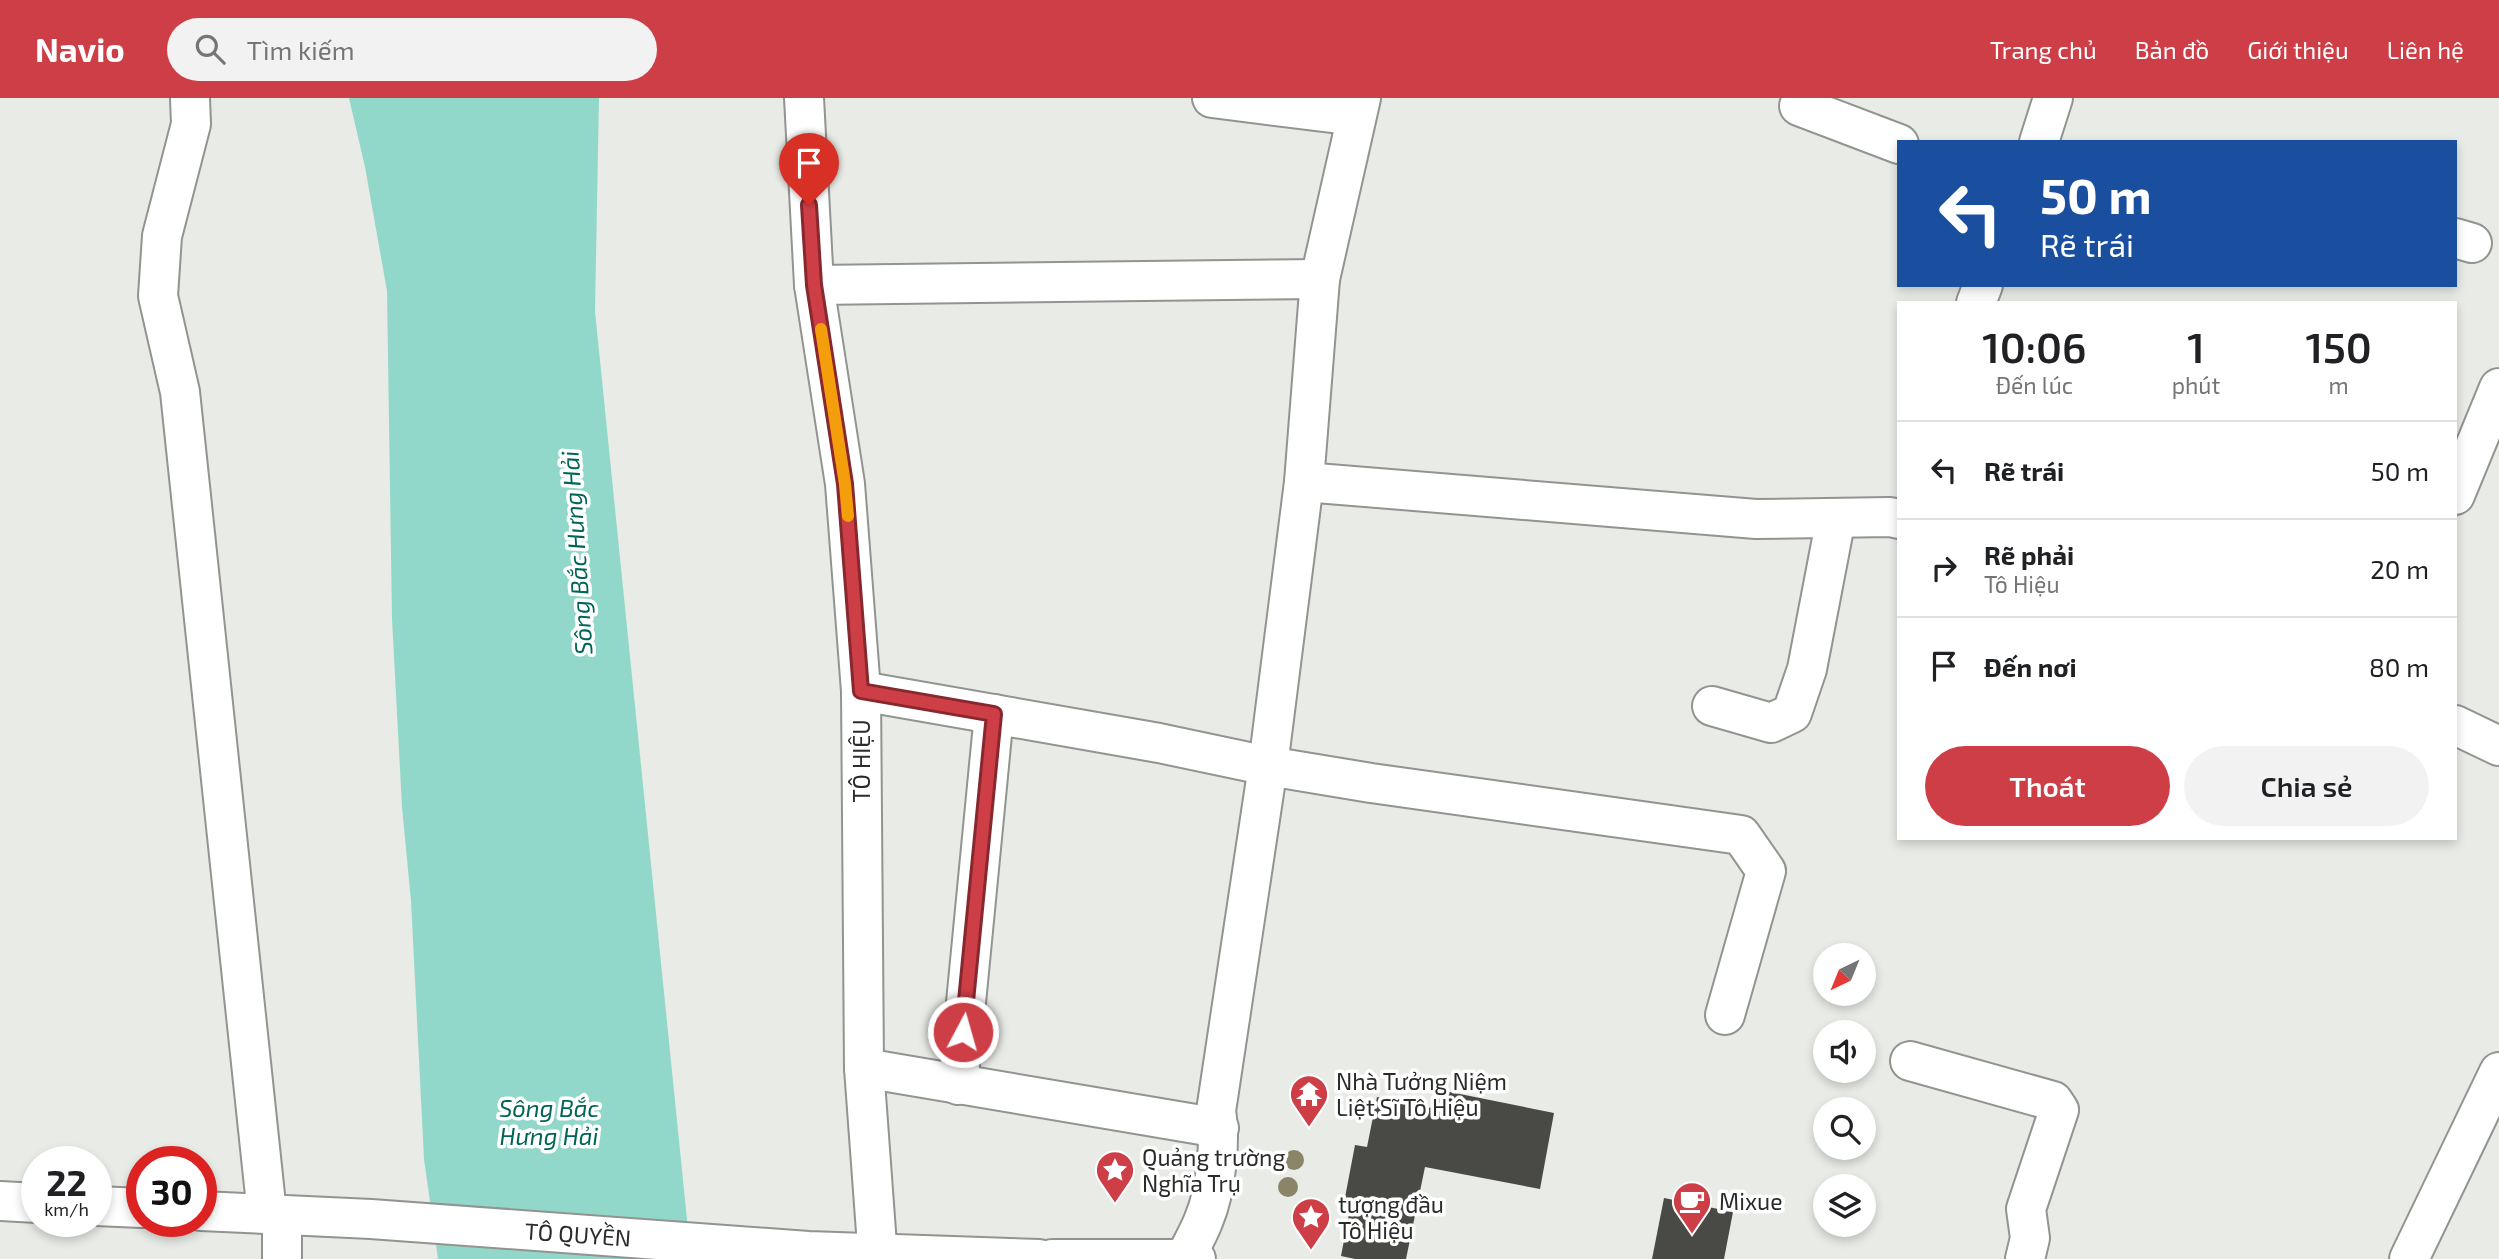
<!DOCTYPE html>
<html lang="vi">
<head>
<meta charset="utf-8">
<style>
  body { margin:0; font-family:"Exo 2",sans-serif; background:#f2f2f2; color:#202124; height:100vh; display:flex; flex-direction:column; font-size:26px; white-space:nowrap }
  * { box-sizing:border-box; margin:0 }
  p { font-size:23px; color:#757577 }
  .icon { flex:none; width:38px; height:38px; fill:none; stroke:currentColor; stroke-width:2; stroke-linecap:round; stroke-linejoin:round }
  .map { position:relative; flex:1; overflow:hidden }
  .drawer { position:absolute; left:1897px; top:203px; width:560px; height:539px; display:flex; flex-direction:column; background:#fff; border-radius:0px; box-shadow:0 4px 10px #0003 }
  .drawer>* { flex:none }
  .guide { position:absolute; left:1897px; top:42px; width:560px; height:147px; border-radius:0px; box-shadow:0 4px 10px #0003; background:#1a4fa0; color:#fff; overflow:hidden }
  .needle { width:46px; rotate:223deg }
  .fabs { position:absolute; left:1813px; top:845px; display:grid; gap:14px }
  .fabs a { display:grid; place-items:center; width:63px; height:63px; border-radius:50%; background:#fff; box-shadow:0 4px 10px #0003; font-size:35px }
  .speed { position:absolute; left:21px; top:1048px; display:flex; gap:14px; font-size:35px; font-weight:700; text-align:center }
  .speed>* { display:grid; place-content:center; width:91px; height:91px; border-radius:50%; background:#fff; box-shadow:0 4px 10px #0003; line-height:1 }
  .speed small { font-size:18px; font-weight:400 }
  .speed .limit { border:10px solid #d22; background:#fff; color:#111 }
  .pin { position:absolute; display:grid; place-items:center; width:60px; height:60px; color:#fff; margin:-72px -30px; border-radius:50% 50% 50% 0; rotate:-45deg; box-shadow:0 0 7px #0007 }
  .pin .icon { rotate:45deg }
  .me { position:absolute; width:77px; margin:-38px; rotate:6deg; stroke-linejoin:round; filter:drop-shadow(0 0 5px #0008) }
  .turn { display:flex; align-items:center; gap:24px; height:147px; padding:0 28px; font-size:32px }
  .turn .icon { width:91px; height:91px; stroke-width:2.5 }
  .turn b { display:block; font-size:49px; line-height:60px }
  .eta { display:flex; justify-content:space-evenly; align-items:center; height:119px; text-align:center }
  .eta b { font-size:42px; font-weight:600; line-height:49px }
  .action { display:flex; gap:14px; margin-top:auto; padding:14px 28px }
  .action a { flex:1; height:80px; border-radius:42px; background:#ce3e47; color:#fff; font-size:28px; font-weight:600; line-height:80px; text-align:center }
  .action a+a { background:#f2f2f2; color:#202124 }
  ul { padding:0; list-style:none }
  li { display:flex; align-items:center; gap:21px; height:98px; padding:0 28px; border-top:2px solid #e0e0e0 }
  li div { flex:1 }
  li b { display:block; font-size:26px }
  li em { font-style:normal }
  header { display:flex; align-items:center; gap:42px; box-sizing:border-box; height:98px; padding:0 35px; background:#ce3e47; color:#fff }
  header strong { font-size:33px }
  nav { display:flex; gap:38px; margin-inline-start:auto; font-size:24px }
  .search { width:490px; height:63px; background:#f2f2f2; display:flex; align-items:center; gap:18px; box-sizing:border-box; padding:0 24px; border-radius:38px; color:#757577; font-size:26px }
  .map>svg:first-child { display:block }
  .water { fill:#92d8ca }
  .building { fill:#494a45 }
  .lines { fill:none; stroke-linecap:round; stroke-linejoin:round }
  .street-casing { stroke:#91948f; stroke-width:42 }
  .secondary-casing { stroke:#91948f; stroke-width:42 }
  .street { stroke:#fff; stroke-width:38 }
  .secondary { stroke:#fff; stroke-width:38 }
  .tree { fill:#8a8469 }
  .route-casing { stroke:#86282e; stroke-width:18 }
  .route { stroke:#ce3e47; stroke-width:12 }
  .slow { stroke:#f59e0b; stroke-width:12 }
  .labels { text-anchor:middle; dominant-baseline:central; stroke-width:7; stroke-linejoin:round; paint-order:stroke }
  .street-label { font-size:23px; fill:#2a2c2a; stroke:#fff }
  .poi-label { font-size:23px; fill:#2a2c2a; stroke:#fff; text-anchor:start }
  .water-label { font-size:24px; font-style:italic; fill:#006558; stroke:#fff }
</style>
</head>
<body>
<header>
<strong>Navio</strong>
<div class="search"><svg class="icon" aria-label="search" viewBox="0 0 24 24"><circle cx="10" cy="10" r="6"/><path d="M15 15l6 6"/></svg>Tìm kiếm</div>
<nav><a>Trang chủ</a><a>Bản đồ</a><a>Giới thiệu</a><a>Liên hệ</a></nav>
</header>
<div class="map">
<svg width="2499" height="1161" viewBox="0 0 2499 1161">
  <rect width="100%" height="100%" fill="#e8ebe6"/>
  <!-- water -->
  <path class="water" d="M 349,0 L 599,0 L 595,213 L 691,1161 L 438,1161 L 424,1061 L 411,803 L 402,709 L 392,521 L 387,193 L 365,69 Z"/>
  <!-- building -->
  <g class="building">
    <path d="M 1440,992 L 1554,1015 L 1540,1091 L 1425,1069 L 1406,1161 L 1355,1161 L 1341,1158 L 1350,1111 L 1343,1110 L 1355,1047 L 1367,1049 L 1377,999 L 1436,1011 Z"/>
    <path d="M 1664,1100 L 1733,1114 L 1724,1161 L 1652,1161 Z"/>
  </g>
  <g class="lines">
    <!-- street casing -->
    <g class="street-casing">
      <g id="street">
        <path d="M 190,0 L 191,26 L 162,138 L 158,198 L 180,294 L 267,1116"/>
        <path d="M 1212,0 L 1356,18"/>
        <path d="M 1799,8 L 1899,46"/>
        <path d="M 2039,44 L 2053,0"/>
        <path d="M 2455,140 L 2472,145"/>
        <path d="M 814,187 L 1320,181"/>
        <path d="M 1976,205 L 1983,187"/>
        <path d="M 1304,384 L 1756,421 L 1890,419 L 1899,421"/>
        <path d="M 2455,397 L 2499,290"/>
        <path d="M 861,593 L 1159,645 L 1268,668 L 1371,685 L 1741,737 L 1766,773 L 1725,917"/>
        <path d="M 1712,608 L 1771,625 L 1792,615 L 1807,571 L 1836,420"/>
        <path d="M 2455,627 L 2499,648"/>
        <path d="M 1910,963 L 2053,1003 L 2059,1012 L 2026,1111 L 2030,1140 L 2025,1161"/>
        <path d="M 864,970 L 1219,1030"/>
        <path d="M 958,987 L 994,616"/>
        <path d="M 282,1117 L 282,1161"/>
        <path d="M 1185,1161 C 1191,1147 1199,1135 1204,1121 C 1216,1093 1221,1042 1216,1013 L 1268,668 L 1304,384 L 1320,181 L 1361,0"/>
        <path d="M 2409,1161 L 2499,974"/>
      </g>
    </g>
    <!-- secondary casing -->
    <g class="secondary-casing">
      <g id="secondary">
        <path d="M 804,0 L 814,187 L 845,386 L 861,593 L 864,970 L 878,1161"/>
        <path d="M 0,1103 L 37,1105"/>
        <path d="M 96,1108 L 142,1110"/>
        <path d="M 201,1113 L 371,1121 L 808,1153 L 1039,1161"/>
        <path d="M 1052,1161 L 1196,1161"/>
      </g>
    </g>
    <!-- street -->
    <use href="#street" class="street"/>
    <!-- secondary -->
    <use href="#secondary" class="secondary"/>
  </g>
  <!-- trees -->
  <g class="tree">
    <circle cx="1294" cy="1062" r="10"/>
    <circle cx="1288" cy="1089" r="10"/>
  </g>
  <g class="lines">
    <!-- route casing -->
    <g class="route-casing">
      <path id="route" d="M 809,107 L 814,187 L 845,386 L 861,593 L 994,616 L 963,934"/>
    </g>
    <!-- route -->
    <use href="#route" class="route"/>
    <!-- slow -->
    <path class="slow" d="M 821,231 L 845,386 L 848,418"/>
  </g>
  <!-- icons -->
  <defs>
    <g id="temple-pin" transform="scale(2.0125)"><path d="M0 17L-7.5 6A9.5 9.5 0 1 1 7.5 6Z" fill="#ce3e47" stroke="#fff"/><path d="M0-6L5-2H3V0L6.5 2.5H4V6H1.5V3h-3V6H-4V2.5H-6.5L-3 0V-2H-5Z" fill="#fff"/></g>
    <g id="sight-pin" transform="scale(2.0125)"><path d="M0 17L-7.5 6A9.5 9.5 0 1 1 7.5 6Z" fill="#ce3e47" stroke="#fff"/><path d="M0-6L1.8-2.2L6-1.7L2.9 1.2L3.7 5.4L0 3.3L-3.7 5.4L-2.9 1.2L-6-1.7L-1.8-2.2Z" fill="#fff"/></g>
    <g id="cafe-pin" transform="scale(2.0125)"><path d="M0 17L-7.5 6A9.5 9.5 0 1 1 7.5 6Z" fill="#ce3e47" stroke="#fff"/><path d="M-5.5-4.5H6V0H3Q3 3.5 0 3.5H-2.5Q-5.5 3.5-5.5 0ZM3-3.2v2h1.7v-2ZM-6 4.5H4V6H-6Z" fill="#fff"/></g>
  </defs>
  <g fill-rule="evenodd">
    <use href="#temple-pin" x="1309" y="996"/>
    <use href="#sight-pin" x="1115" y="1072"/>
    <use href="#cafe-pin" x="1692" y="1103"/>
    <use href="#sight-pin" x="1311" y="1119"/>
  </g>
  <g class="labels">
    <!-- street labels -->
    <g class="street-label">
      <text transform="translate(861 663) rotate(-90)">TÔ HIỆU</text>
      <text transform="translate(578 1136) rotate(4)">TÔ QUYỀN</text>
    </g>
    <!-- poi labels -->
    <g class="poi-label">
      <text x="1336" y="983">Nhà Tưởng Niệm<tspan x="1336" dy="26">Liệt Sĩ Tô Hiệu</tspan></text>
      <text x="1142" y="1059">Quảng trường<tspan x="1142" dy="26">Nghĩa Trụ</tspan></text>
      <text x="1719" y="1103">Mixue</text>
      <text x="1338" y="1106">tượng đầu<tspan x="1338" dy="26">Tô Hiệu</tspan></text>
    </g>
    <!-- water labels -->
    <g class="water-label">
      <text transform="translate(576 455) rotate(-94)">Sông Bắc Hưng Hải</text>
      <text x="549" y="1009">Sông Bắc<tspan x="549" dy="28">Hưng Hải</tspan></text>
    </g>
  </g>
</svg>
<div class="fabs">
<a><svg class="needle" viewBox="-14 -14 28 28"><path d="M0-13l5 13h-10z" fill="#e53935"/><path d="M0 13l5-13h-10z" fill="#757577"/></svg></a>
<a><svg class="icon" aria-label="sound" viewBox="0 0 24 24"><path d="M4 9h4l5-4v14l-5-4H4zM17 9q2 3 0 6"/></svg></a>
<a><svg class="icon" aria-label="search" viewBox="0 0 24 24"><circle cx="10" cy="10" r="6"/><path d="M15 15l6 6"/></svg></a>
<a><svg class="icon" aria-label="layers" viewBox="0 0 24 24"><path d="M12 4l9 5-9 5-9-5zM3 14l9 5 9-5"/></svg></a>
</div>
<div class="speed"><div>22<small>km/h</small></div><div class="limit">30</div></div>
<div class="pin" style="left:809px;top:107px;background:#d93025"><svg class="icon" aria-label="arrive" viewBox="0 0 24 24"><path d="M6 21V4h12l-3 4 3 4H6"/></svg></div>
<svg class="me" style="left:963px;top:934px" viewBox="-20 -20 40 40"><circle r="17" fill="#ce3e47" stroke="#fff" stroke-width="3"/><path d="M0-11L8 9 0 5-8 9z" fill="#fff"/></svg>
<div class="guide">
<div class="turn"><svg class="icon" aria-label="left" viewBox="0 0 24 24"><path d="M17 20v-9H6M10 6l-5 5 5 5"/></svg><div><b>50 m</b>Rẽ trái</div></div>
</div>
<section class="drawer">
<div class="eta">
<div><b>10:06</b><p>Đến lúc</p></div>
<div><b>1</b><p>phút</p></div>
<div><b>150</b><p>m</p></div>
</div>
<ul>
<li><svg class="icon" aria-label="left" viewBox="0 0 24 24"><path d="M17 20v-9H6M10 6l-5 5 5 5"/></svg><div><b>Rẽ trái</b></div><em>50 m</em></li>
<li><svg class="icon" aria-label="right" viewBox="0 0 24 24"><path d="M7 20v-9h11M14 6l5 5-5 5"/></svg><div><b>Rẽ phải</b><p>Tô Hiệu</p></div><em>20 m</em></li>
<li><svg class="icon" aria-label="arrive" viewBox="0 0 24 24"><path d="M6 21V4h12l-3 4 3 4H6"/></svg><div><b>Đến nơi</b></div><em>80 m</em></li>
</ul>
<div class="action"><a>Thoát</a><a>Chia sẻ</a></div>
</section>
</div>
</body>
</html>
